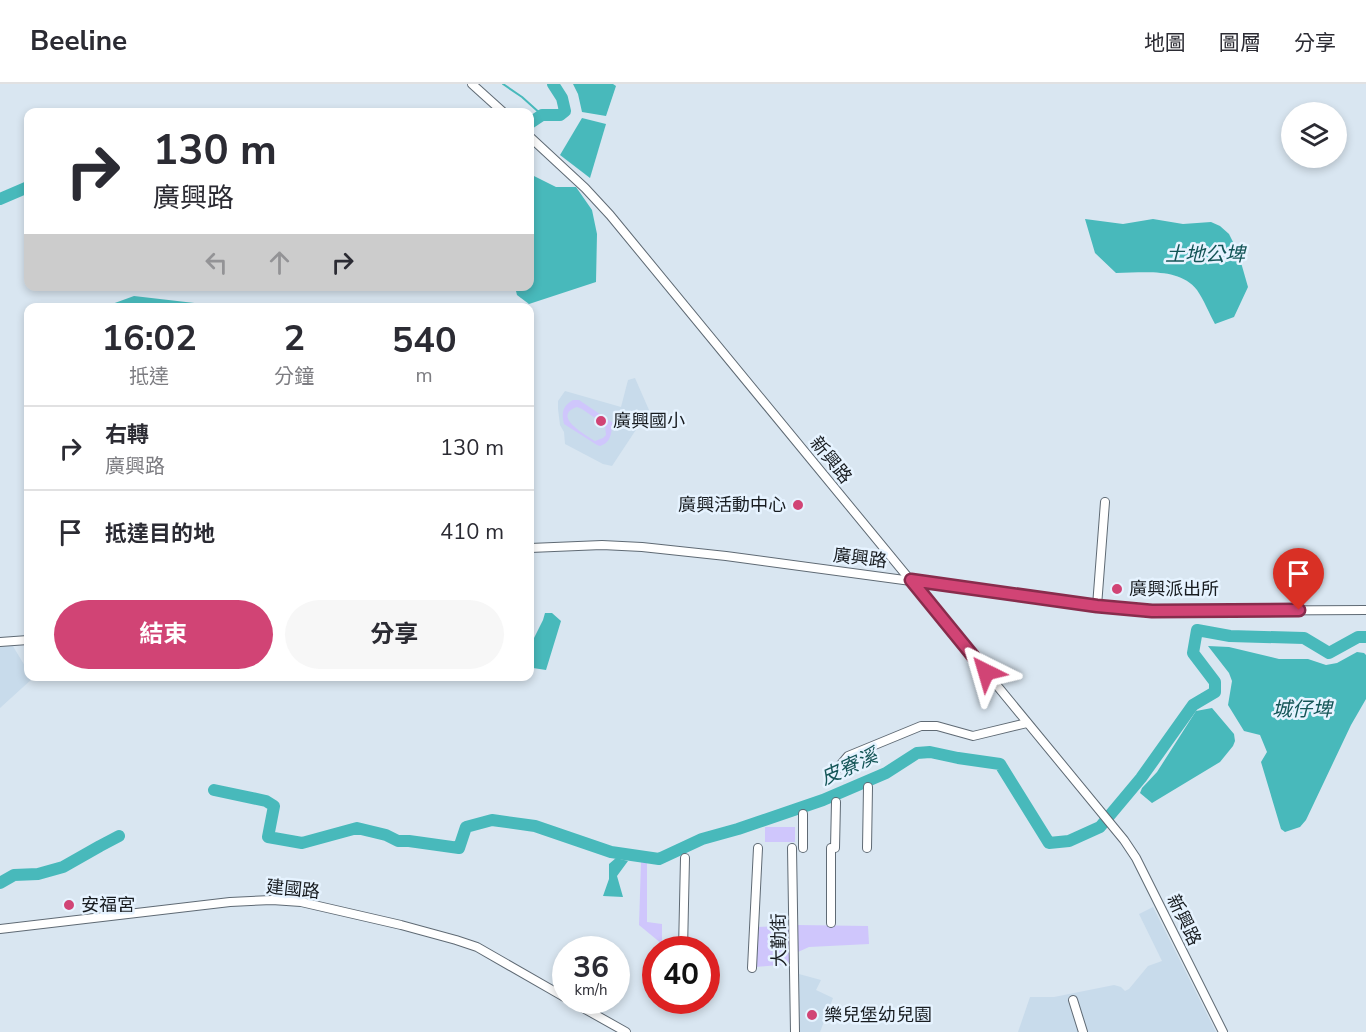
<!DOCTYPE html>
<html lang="zh-TW">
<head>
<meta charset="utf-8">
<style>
  body { margin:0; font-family:"Nunito Sans","Noto Sans TC",sans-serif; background:#f7f7f7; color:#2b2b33; height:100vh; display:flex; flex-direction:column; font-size:22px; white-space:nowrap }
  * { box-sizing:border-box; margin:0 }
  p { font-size:20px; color:#7c7c81 }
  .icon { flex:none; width:33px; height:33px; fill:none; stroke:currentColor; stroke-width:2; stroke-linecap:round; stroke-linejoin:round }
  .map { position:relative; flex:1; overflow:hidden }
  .side { position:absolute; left:24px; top:219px; width:510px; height:378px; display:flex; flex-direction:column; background:#fff; border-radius:12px; box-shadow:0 3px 9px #0003 }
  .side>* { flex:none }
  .banner { position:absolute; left:24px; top:24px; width:510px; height:183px; border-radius:12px; box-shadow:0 3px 9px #0003; background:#fff; color:#2b2b33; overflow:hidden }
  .fabs { position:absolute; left:1281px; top:18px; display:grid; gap:12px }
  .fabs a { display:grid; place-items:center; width:66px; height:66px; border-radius:50%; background:#fff; box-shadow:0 3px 9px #0003; font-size:30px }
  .speed { position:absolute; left:552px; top:852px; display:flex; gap:12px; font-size:30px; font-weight:700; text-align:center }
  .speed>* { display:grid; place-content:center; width:78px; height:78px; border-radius:50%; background:#fff; box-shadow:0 3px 9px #0003; line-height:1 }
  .speed small { font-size:15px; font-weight:400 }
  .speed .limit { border:9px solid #d22; background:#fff; color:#111 }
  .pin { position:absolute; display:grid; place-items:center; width:51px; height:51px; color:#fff; margin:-62px -26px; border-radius:50% 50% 50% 0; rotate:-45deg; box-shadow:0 0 6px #0007 }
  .pin .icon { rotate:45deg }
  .me { position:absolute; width:66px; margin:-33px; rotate:320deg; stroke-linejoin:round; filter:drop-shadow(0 0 4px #0008) }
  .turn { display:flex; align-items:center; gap:21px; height:126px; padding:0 30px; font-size:27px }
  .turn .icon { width:78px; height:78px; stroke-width:2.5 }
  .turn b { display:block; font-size:42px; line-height:51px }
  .lanes { display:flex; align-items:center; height:57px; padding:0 30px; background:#0003; justify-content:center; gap:30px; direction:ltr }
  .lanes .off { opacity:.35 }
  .eta { display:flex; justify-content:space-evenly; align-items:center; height:102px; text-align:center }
  .eta b { font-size:36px; font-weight:700; line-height:42px }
  .button { display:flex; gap:12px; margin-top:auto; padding:12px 30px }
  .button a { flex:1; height:69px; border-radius:36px; background:#d14475; color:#fff; font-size:24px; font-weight:700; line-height:69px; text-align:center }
  .button a+a { background:#f7f7f7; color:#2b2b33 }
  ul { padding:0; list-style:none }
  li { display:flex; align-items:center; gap:18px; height:84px; padding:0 30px; border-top:2px solid #e1e1e2 }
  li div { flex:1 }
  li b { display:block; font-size:22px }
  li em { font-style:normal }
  header { display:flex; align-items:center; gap:36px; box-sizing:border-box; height:84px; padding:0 30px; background:#fff; border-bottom:2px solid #e1e1e2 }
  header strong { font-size:28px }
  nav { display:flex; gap:33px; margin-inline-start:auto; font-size:21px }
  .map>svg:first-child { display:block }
  .built { fill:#c8dbeb }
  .green { fill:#cfc6fc; fill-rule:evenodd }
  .water { fill:#48b9bb }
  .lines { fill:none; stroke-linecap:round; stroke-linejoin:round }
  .stream { stroke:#48b9bb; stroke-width:2 }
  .river { stroke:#48b9bb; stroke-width:12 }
  .minor-casing { stroke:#5f6a74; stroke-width:10 }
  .minor { stroke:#fff; stroke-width:8 }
  .route-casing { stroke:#882c4c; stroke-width:15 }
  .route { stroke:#d14475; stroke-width:10 }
  .poi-dot { fill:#d14475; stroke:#e6f3ff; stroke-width:2 }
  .labels { text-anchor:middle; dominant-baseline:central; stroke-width:5; stroke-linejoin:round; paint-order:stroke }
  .poi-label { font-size:18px; fill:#181c20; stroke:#e6f3ff; text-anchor:start }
  .street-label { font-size:18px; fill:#181c20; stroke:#e6f3ff }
  .water-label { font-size:20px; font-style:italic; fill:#145557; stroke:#e6f3ff }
</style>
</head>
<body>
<header>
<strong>Beeline</strong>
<nav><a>地圖</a><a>圖層</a><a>分享</a></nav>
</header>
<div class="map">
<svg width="1366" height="948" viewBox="0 0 1366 948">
  <rect width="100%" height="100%" fill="#d9e6f1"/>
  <!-- built -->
  <g class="built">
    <path d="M 635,294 L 649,326 L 612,382 L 603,380 L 565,360 L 564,348 L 560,341 L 558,325 L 558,317 L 565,307 L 621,323 L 628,296 Z"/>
    <path d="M 11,559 L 28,587 L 28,592 L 32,593 L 33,594 L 0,624 L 0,561 Z"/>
    <path d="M 1153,823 L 1216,948 L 1018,948 L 1030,913 L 1054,913 L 1114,901 L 1121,903 L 1125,907 L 1129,905 L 1148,882 L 1162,877 L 1139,830 Z"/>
    <path d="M 799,890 L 821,896 L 816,906 L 833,914 L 820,948 L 798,948 Z"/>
  </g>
  <!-- green -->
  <g class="green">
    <path d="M 573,316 L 579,316 L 616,341 L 614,344 L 612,343 C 611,353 609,359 600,362 L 597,361 L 564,340 C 561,328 563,322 573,316 ZM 577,323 L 582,325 L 605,341 L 606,351 L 603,354 L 595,357 C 586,351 551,332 577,323 Z"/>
    <rect x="765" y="743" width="30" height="15"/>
    <path d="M 641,778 L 647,779 L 647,838 L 662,840 L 662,860 L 639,841 Z"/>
    <path d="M 798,841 L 868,842 L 869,860 L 809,863 L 798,868 Z"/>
    <path d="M 789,842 L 789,880 L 755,883 L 756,843 Z"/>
  </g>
  <!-- water -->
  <g class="water">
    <path d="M 573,0 L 613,0 L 616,2 L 606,32 L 582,28 L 578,10 Z"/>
    <path d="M 582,34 L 606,40 L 590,94 L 560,71 Z"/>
    <path d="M 530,90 L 556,103 L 576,103 L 592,126 L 597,150 L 596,198 L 529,220 L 517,211 L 515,203 L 530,202 Z"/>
    <path d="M 1085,135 L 1123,140 L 1153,135 L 1183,140 L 1211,138 L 1220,142 L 1229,150 L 1238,168 L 1248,203 L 1234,233 L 1215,240 C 1209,229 1204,216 1197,206 C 1179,183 1143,189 1116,189 L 1095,169 Z"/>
    <path d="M 134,212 L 203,220 L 217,223 L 153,224 C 142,221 124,224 112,223 L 112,220 Z"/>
    <path d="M 545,529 L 552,529 L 561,537 L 546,586 L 533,584 L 533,556 L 543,536 Z"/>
    <path d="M 1208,562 L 1229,563 L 1279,575 L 1308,575 L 1326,581 L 1337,579 L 1357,568 L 1364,569 L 1366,571 L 1366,615 L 1351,641 L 1306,736 L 1300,743 L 1285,748 L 1281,745 L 1261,678 L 1267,668 L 1260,651 L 1244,647 L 1228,621 L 1232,597 L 1229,589 Z"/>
    <path d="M 1212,624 L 1234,650 L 1235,657 L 1233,662 L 1220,678 L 1152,719 L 1140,709 L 1142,704 L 1157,688 L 1196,627 Z"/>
    <path d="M 616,774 L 628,777 L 617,792 L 623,813 L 603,812 L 609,795 L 609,780 Z"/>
  </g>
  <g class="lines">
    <!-- stream -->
    <path class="stream" d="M 503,0 L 522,13 L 542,31"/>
    <!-- river -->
    <g class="river">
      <path d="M 530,39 L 542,31 L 560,31 L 565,27 L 562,14 L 553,0"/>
      <path d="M 0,115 L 28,103"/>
      <path d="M 214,706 L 266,717 L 274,722 L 268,753 L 302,759 L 357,744 L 386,751 L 398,757 L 409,757 L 459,764 L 466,743 L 492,736 L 535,742 L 611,768 L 659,775 L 702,755 L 738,745 L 823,716 L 886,689 L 917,669 L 930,668 L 958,674 L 1000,680 L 1049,759 L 1069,757 L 1100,743 L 1141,694 L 1193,621 L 1215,608 L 1215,598 L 1193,569 L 1197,546 L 1230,552 L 1304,554 L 1329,569 L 1358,553 L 1366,553"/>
      <path d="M 0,799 L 14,791 L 38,790 L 63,783 L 100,762 L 119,752"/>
    </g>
    <!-- minor casing -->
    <g class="minor-casing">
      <g id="minor">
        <path d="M 472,0 L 503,28"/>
        <path d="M 530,53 L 585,104 L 610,131 L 1124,756 L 1136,774 L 1223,948"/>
        <path d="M 530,464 L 602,461 L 642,463 L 726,472 L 1097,522 L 1152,527 L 1366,526"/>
        <path d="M 1097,522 L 1105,418"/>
        <path d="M 0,558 L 28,556"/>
        <path d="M 837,685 L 848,672 L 921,642 L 937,642 L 973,652 L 1027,639"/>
        <path d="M 792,764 L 795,948"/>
        <path d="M 803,764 L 803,730"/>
        <path d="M 835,764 L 836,718"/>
        <path d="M 867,764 L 868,703"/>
        <path d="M 831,839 L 831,764"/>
        <path d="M 0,845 L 230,818 L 272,816 L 301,818 L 401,841 L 456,856 L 477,863 L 566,914"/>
        <path d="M 683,866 L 685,774"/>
        <path d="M 752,884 L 758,764"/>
        <path d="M 569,916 L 626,948"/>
        <path d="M 1073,916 L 1083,948"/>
      </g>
    </g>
    <!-- minor -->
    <use href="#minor" class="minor"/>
  </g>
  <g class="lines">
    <!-- route casing -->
    <g class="route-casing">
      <path id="route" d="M 986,588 L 911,496 L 1097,522 L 1152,527 L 1299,526"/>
    </g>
    <!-- route -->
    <use href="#route" class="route"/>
  </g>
  <!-- markers -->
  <g class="poi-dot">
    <circle cx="601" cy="337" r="6"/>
    <circle cx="798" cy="421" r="6"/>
    <circle cx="1117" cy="505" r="6"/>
    <circle cx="69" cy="821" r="6"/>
    <circle cx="812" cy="931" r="6"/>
  </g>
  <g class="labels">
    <!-- poi labels -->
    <g class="poi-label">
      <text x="613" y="337">廣興國小</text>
      <text x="786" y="421" text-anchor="end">廣興活動中心</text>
      <text x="1129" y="505">廣興派出所</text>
      <text x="81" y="821">安福宮</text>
      <text x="824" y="931">樂兒堡幼兒園</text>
    </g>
    <!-- street labels -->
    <g class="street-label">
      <text transform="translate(831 376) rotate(51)">新興路</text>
      <text transform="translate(860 474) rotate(7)">廣興路</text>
      <text transform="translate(293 805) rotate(6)">建國路</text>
      <text transform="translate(1184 836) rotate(64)">新興路</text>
      <text transform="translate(779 856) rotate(-91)">大勤街</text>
    </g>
    <!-- water labels -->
    <g class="water-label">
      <text x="1205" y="170">土地公埤</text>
      <text x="1302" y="625">城仔埤</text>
      <text transform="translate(849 683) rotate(-24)">皮寮溪</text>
    </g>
  </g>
</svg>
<div class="fabs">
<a><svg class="icon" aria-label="layers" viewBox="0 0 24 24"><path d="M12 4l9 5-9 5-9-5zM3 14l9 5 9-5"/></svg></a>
</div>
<div class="speed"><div>36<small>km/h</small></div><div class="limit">40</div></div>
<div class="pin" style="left:1299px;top:526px;background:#d93025"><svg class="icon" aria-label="arrive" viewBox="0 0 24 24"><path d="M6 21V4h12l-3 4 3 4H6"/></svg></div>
<svg class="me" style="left:986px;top:588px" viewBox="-20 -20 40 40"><path d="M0-17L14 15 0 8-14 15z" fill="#d14475" stroke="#fff" stroke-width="4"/></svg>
<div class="banner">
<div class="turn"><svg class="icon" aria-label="right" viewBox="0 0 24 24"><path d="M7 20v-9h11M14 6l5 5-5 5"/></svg><div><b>130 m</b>廣興路</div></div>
<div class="lanes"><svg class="icon off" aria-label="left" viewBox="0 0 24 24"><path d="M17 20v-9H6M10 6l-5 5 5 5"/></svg><svg class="icon off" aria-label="ahead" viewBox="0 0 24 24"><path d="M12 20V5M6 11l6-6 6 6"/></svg><svg class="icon" aria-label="right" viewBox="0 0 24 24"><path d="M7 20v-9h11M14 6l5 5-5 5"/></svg></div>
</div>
<section class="side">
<div class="eta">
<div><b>16:02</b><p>抵達</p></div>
<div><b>2</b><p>分鐘</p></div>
<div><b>540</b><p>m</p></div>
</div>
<ul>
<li><svg class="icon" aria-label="right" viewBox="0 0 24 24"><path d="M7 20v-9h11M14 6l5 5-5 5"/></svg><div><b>右轉</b><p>廣興路</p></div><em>130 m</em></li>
<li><svg class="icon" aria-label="arrive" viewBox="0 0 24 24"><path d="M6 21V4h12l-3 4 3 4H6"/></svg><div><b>抵達目的地</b></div><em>410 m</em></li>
</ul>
<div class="button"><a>結束</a><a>分享</a></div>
</section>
</div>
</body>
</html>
